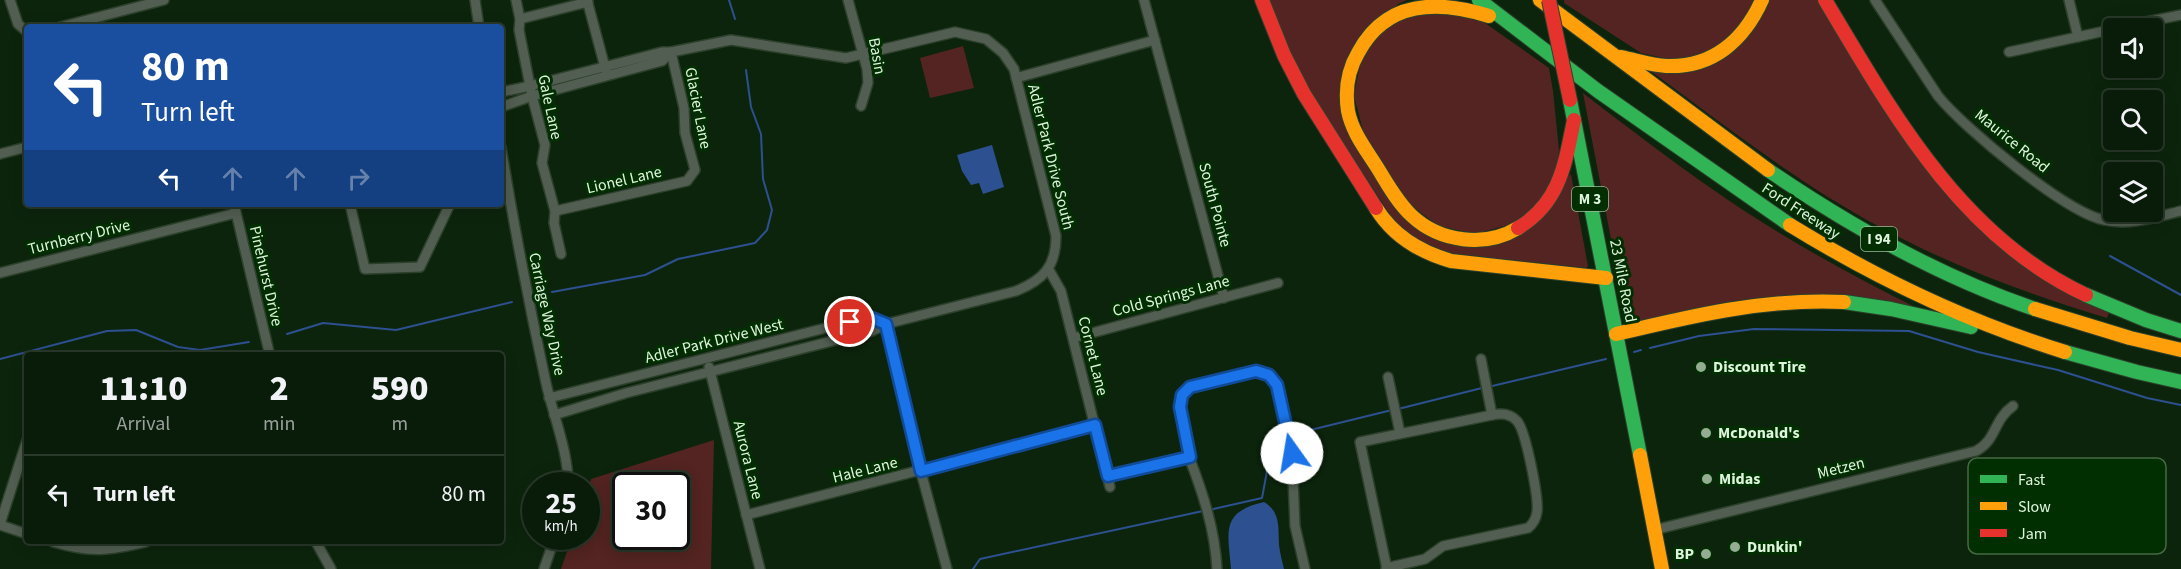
<!DOCTYPE html>
<html lang="en">
<head>
<meta charset="utf-8">
<style>
  body { margin:0; font-family:"Source Sans 3",sans-serif; background:#172817; color:#f1f3f6; height:100vh; display:flex; flex-direction:column; font-size:22px; white-space:nowrap }
  * { box-sizing:border-box; margin:0 }
  p { font-size:20px; color:#99a19c }
  .icon { flex:none; width:33px; height:33px; fill:none; stroke:currentColor; stroke-width:2; stroke-linecap:round; stroke-linejoin:round }
  .map { position:relative; flex:1; overflow:hidden }
  .side { position:absolute; left:24px; top:352px; width:480px; height:192px; display:flex; flex-direction:column; background:#091b09; border-radius:6px; box-shadow:0 3px 15px #0003,0 0 0 2px #29392a }
  .side>* { flex:none }
  .hud { position:absolute; left:24px; top:24px; width:480px; height:183px; border-radius:6px; box-shadow:0 3px 15px #0003,0 0 0 2px #29392a; background:#1a4fa0; color:#fff; overflow:hidden }
  .tools { position:absolute; left:2103px; top:18px; display:grid; gap:12px }
  .tools a { display:grid; place-items:center; width:60px; height:60px; border-radius:6px; background:#091b09; box-shadow:0 3px 15px #0003,0 0 0 2px #29392a; font-size:30px }
  .speed { position:absolute; left:522px; top:472px; display:flex; gap:12px; font-size:30px; font-weight:700; text-align:center }
  .speed>* { display:grid; place-content:center; width:78px; height:78px; border-radius:50%; background:#091b09; box-shadow:0 3px 15px #0003,0 0 0 2px #29392a; line-height:1 }
  .speed small { font-size:15px; font-weight:400 }
  .speed .limit { border:3px solid #111; border-radius:9px; background:#fff; color:#111 }
  .pin { position:absolute; display:grid; place-items:center; width:51px; height:51px; color:#fff; margin:-26px; border:3px solid #fff; border-radius:50%; box-shadow:0 2px 6px #0007 }
  .me { position:absolute; width:66px; margin:-33px; rotate:347deg; stroke-linejoin:round; filter:drop-shadow(0 0 4px #0008) }
  .turn { display:flex; align-items:center; gap:21px; height:126px; padding:0 18px; font-size:27px }
  .turn .icon { width:78px; height:78px; stroke-width:2.5 }
  .turn b { display:block; font-size:42px; line-height:51px }
  .lanes { display:flex; align-items:center; height:57px; padding:0 18px; background:#0003; justify-content:center; gap:30px; direction:ltr }
  .lanes .off { opacity:.35 }
  .eta { display:flex; justify-content:space-evenly; align-items:center; height:102px; text-align:center }
  .eta b { font-size:36px; font-weight:800; line-height:42px }
  ul { padding:0; list-style:none }
  li { display:flex; align-items:center; gap:18px; height:78px; padding:0 18px; border-top:2px solid #29392a }
  li div { flex:1 }
  li b { display:block; font-size:22px }
  li em { font-style:normal }
  .map>svg:first-child { display:block }
  .green { fill:#532421; fill-rule:evenodd }
  .water { fill:#2d5090 }
  .lines { fill:none; stroke-linecap:round; stroke-linejoin:round }
  .stream { stroke:#2d5090; stroke-width:2 }
  .street-casing { stroke:#2c402b; stroke-width:12 }
  .fast-casing { stroke:#2c402b; stroke-width:16 }
  .slow-casing { stroke:#2c402b; stroke-width:16 }
  .jam-casing { stroke:#2c402b; stroke-width:16 }
  .street { stroke:#525e52; stroke-width:9 }
  .fast { stroke:#30b455; stroke-width:14 }
  .slow { stroke:#ff9f0a; stroke-width:14 }
  .jam { stroke:#e5322d; stroke-width:14 }
  .jam-bridge-casing { stroke:#2c402b; stroke-width:16; stroke-linecap:butt }
  .jam-bridge { stroke:#e5322d; stroke-width:14 }
  .route-casing { stroke:#114b97; stroke-width:15 }
  .route { stroke:#1a73e8; stroke-width:10 }
  .poi-dot { fill:#94ac92; stroke:#022f02; stroke-width:2 }
  .labels { text-anchor:middle; dominant-baseline:central; stroke-width:6; stroke-linejoin:round; paint-order:stroke }
  .shield { fill:#022f02; stroke:#9bba99; stroke-width:1.5 }
  .shield-label { font-size:15px; font-weight:bold; fill:#ddf5da }
  .street-label { font-size:16px; fill:#ddf5da; stroke:#022f02 }
  .poi-label { font-size:16px; font-weight:bold; fill:#ddf5da; stroke:#022f02; text-anchor:start }
  .key { fill:#022f02; stroke:#446a43; stroke-width:1.5 }
  .key-label { font-size:16px; fill:#ddf5da }
</style>
</head>
<body>
<div class="map">
<svg width="2181" height="569" viewBox="0 0 2181 569">
  <rect width="100%" height="100%" fill="#0c240c"/>
  <!-- green -->
  <g class="green">
    <path d="M 1267,0 L 1407,0 L 1398,4 L 1341,82 L 1404,218 L 1496,244 L 1571,174 L 1588,266 L 1586,268 L 1438,252 L 1399,228 L 1309,91 Z"/>
    <path d="M 1564,0 L 1755,0 L 1738,32 L 1705,54 L 1673,60 L 1641,53 L 1564,3 Z"/>
    <path d="M 1766,0 L 1818,0 L 1941,187 L 2109,312 L 2107,318 C 2028,294 1951,266 1878,226 C 1796,182 1723,124 1648,69 L 1698,67 Z"/>
    <path d="M 1416,11 L 1475,16 L 1549,68 L 1553,91 L 1559,150 L 1557,166 L 1543,200 L 1515,223 L 1475,234 L 1439,226 L 1409,204 L 1364,134 L 1354,96 L 1361,59 L 1383,30 Z"/>
    <path d="M 963,46 L 974,88 L 930,98 L 920,58 Z"/>
    <path d="M 1583,93 C 1626,126 1670,160 1715,191 C 1778,235 1845,272 1913,306 L 1887,303 L 1637,322 L 1629,316 L 1610,234 Z"/>
    <path d="M 714,440 L 711,569 L 561,569 L 572,537 L 586,537 L 587,493 L 591,479 ZM 626,486 L 676,486 L 676,537 L 626,537 Z"/>
  </g>
  <!-- water -->
  <g class="water">
    <path d="M 992,145 L 1004,187 L 983,194 L 979,183 L 971,185 L 962,171 L 957,155 Z"/>
    <path d="M 1264,502 C 1281,512 1278,528 1279,545 C 1280,553 1282,561 1284,569 L 1231,569 C 1228,532 1220,512 1264,502 Z"/>
  </g>
  <g class="lines">
    <!-- stream -->
    <g class="stream">
      <path d="M 729,0 L 735,19"/>
      <path d="M 2110,256 L 2181,295"/>
      <path d="M 552,292 L 645,275 L 678,259 L 755,243 L 767,230 L 772,210 L 763,179 L 761,134 L 751,107 L 746,70"/>
      <path d="M 287,334 L 323,323 L 396,330 L 512,302"/>
      <path d="M 1650,348 L 1699,336 L 1754,329 L 1909,331 L 1978,352 L 2058,370 L 2147,398 L 2181,405"/>
      <path d="M 1634,352 L 1641,350"/>
      <path d="M 0,359 L 107,331 L 136,330 L 178,347 L 200,350 L 249,342"/>
      <path d="M 1488,387 L 1606,359"/>
      <path d="M 1398,409 L 1482,388"/>
      <path d="M 1290,435 L 1392,410"/>
      <path d="M 1209,510 L 1262,498 L 1273,439 L 1284,436"/>
      <path d="M 973,569 L 980,559 L 1203,511"/>
    </g>
    <!-- street casing -->
    <g class="street-casing">
      <g id="street">
        <path d="M 10,0 L 18,24 L 27,32"/>
        <path d="M 475,0 L 479,27"/>
        <path d="M 516,0 L 520,19 L 519,30 L 532,96 L 545,145 L 542,163 L 555,211 L 554,223 L 561,254"/>
        <path d="M 587,0 L 606,71"/>
        <path d="M 848,0 L 867,69 L 868,83 L 861,106"/>
        <path d="M 1144,0 L 1224,298"/>
        <path d="M 1875,0 L 1938,96 C 1964,128 2065,212 2104,220 C 2130,226 2155,217 2181,211"/>
        <path d="M 2069,0 L 2078,37"/>
        <path d="M 520,19 L 588,2"/>
        <path d="M 60,27 L 164,0"/>
        <path d="M 2116,28 L 2181,15"/>
        <path d="M 2009,52 L 2114,29"/>
        <path d="M 1016,78 L 1155,40"/>
        <path d="M 501,92 L 530,86 L 662,52 L 671,52 L 662,61 L 532,96 L 501,107"/>
        <path d="M 501,147 C 514,226 529,304 546,383 C 553,415 569,453 568,486"/>
        <path d="M 0,154 L 27,147"/>
        <path d="M 234,204 L 270,356"/>
        <path d="M 350,204 L 365,269 L 420,267 L 450,204"/>
        <path d="M 555,211 L 687,181 L 695,170 L 685,133 L 684,108 L 671,52 L 731,40 L 846,58 L 955,32 L 986,39 L 1003,53 L 1014,69 L 1056,236 C 1056,267 1043,280 1016,291 L 886,324 L 921,472 L 947,569"/>
        <path d="M 1049,270 L 1061,291 L 1110,487"/>
        <path d="M 0,273 L 236,213"/>
        <path d="M 1073,338 L 1278,283"/>
        <path d="M 1481,359 L 1492,415"/>
        <path d="M 709,367 L 760,569"/>
        <path d="M 1388,377 L 1400,433"/>
        <path d="M 549,398 L 869,317 L 886,324 L 872,331 L 626,393 L 554,415"/>
        <path d="M 1189,457 L 1180,407 L 1182,395 L 1190,387 L 1256,371 L 1269,375 L 1277,385 L 1292,453 L 1295,526 L 1305,569"/>
        <path d="M 1108,476 L 1189,457 C 1203,493 1215,530 1217,569"/>
        <path d="M 746,515 L 1095,425"/>
        <path d="M 0,524 L 27,440"/>
        <path d="M 0,525 L 27,534"/>
        <path d="M 1654,530 L 1976,451 C 1997,440 1993,420 2013,406"/>
        <path d="M 53,542 C 90,553 109,551 146,542"/>
        <path d="M 316,542 L 331,569"/>
        <path d="M 1386,568 L 1425,559 L 1443,546 L 1528,528 C 1533,524 1536,519 1537,512 C 1539,499 1526,431 1517,421 C 1510,413 1501,413 1492,415 L 1360,442 L 1387,569"/>
        <path d="M 544,569 L 555,537"/>
      </g>
    </g>
    <!-- fast casing -->
    <g class="fast-casing">
      <g id="fast">
        <path d="M 1479,0 L 1598,91 L 1790,225"/>
        <path d="M 1570,100 L 1640,455"/>
        <path d="M 1768,170 C 1850,226 1940,277 2035,309"/>
        <path d="M 2086,295 L 2146,320 L 2181,331"/>
        <path d="M 1844,302 L 1891,309 L 1971,327"/>
        <path d="M 2065,352 L 2137,372 L 2181,382"/>
      </g>
    </g>
    <!-- slow casing -->
    <g class="slow-casing">
      <g id="slow">
        <path d="M 1540,0 L 1768,170"/>
        <path d="M 1489,16 C 1438,0 1386,0 1358,53 C 1348,70 1345,91 1348,111 C 1352,131 1364,147 1375,164 C 1386,181 1396,201 1412,216 C 1440,242 1485,248 1518,228"/>
        <path d="M 1621,57 C 1636,60 1651,65 1666,66 C 1713,68 1744,40 1762,0"/>
        <path d="M 1376,208 C 1393,236 1420,252 1451,261 L 1606,278"/>
        <path d="M 1790,225 C 1876,278 1968,322 2065,352"/>
        <path d="M 2035,309 L 2130,338 L 2181,350"/>
        <path d="M 1616,334 C 1691,316 1766,298 1844,302"/>
        <path d="M 1640,455 L 1662,569"/>
      </g>
    </g>
    <!-- jam casing -->
    <g class="jam-casing">
      <g id="jam">
        <path d="M 1262,0 L 1284,55 L 1304,94 L 1376,208"/>
        <path d="M 1825,0 C 1893,114 1961,237 2086,295"/>
        <path d="M 1518,228 C 1560,203 1565,164 1574,120"/>
      </g>
    </g>
    <!-- street -->
    <use href="#street" class="street"/>
    <!-- fast -->
    <use href="#fast" class="fast"/>
    <!-- slow -->
    <use href="#slow" class="slow"/>
    <!-- jam -->
    <use href="#jam" class="jam"/>
    <!-- jam-bridge casing -->
    <g class="jam-bridge-casing">
      <path id="jam-bridge" d="M 1549,0 L 1570,100"/>
    </g>
    <!-- jam-bridge -->
    <use href="#jam-bridge" class="jam-bridge"/>
  </g>
  <g class="lines">
    <!-- route casing -->
    <g class="route-casing">
      <path id="route" d="M 850,322 L 869,317 L 886,324 L 921,471 L 1095,425 L 1108,476 L 1190,457 L 1180,407 L 1182,395 L 1190,387 L 1256,371 L 1269,375 L 1277,385 L 1292,453"/>
    </g>
    <!-- route -->
    <use href="#route" class="route"/>
  </g>
  <!-- markers -->
  <g class="poi-dot">
    <circle cx="1701" cy="367" r="6"/>
    <circle cx="1706" cy="433" r="6"/>
    <circle cx="1707" cy="479" r="6"/>
    <circle cx="1735" cy="547" r="6"/>
    <circle cx="1706" cy="554" r="6"/>
  </g>
  <g class="labels">
    <!-- shield labels -->
    <g class="shield">
      <rect x="1572" y="187" width="36" height="24" rx="4.5"/>
      <rect x="1861" y="227" width="36" height="24" rx="4.5"/>
    </g>
    <g class="shield-label">
      <text x="1590" y="199">M 3</text>
      <text x="1879" y="239">I 94</text>
    </g>
    <!-- street labels -->
    <g class="street-label">
      <text transform="translate(877 56) rotate(80)">Basin</text>
      <text transform="translate(550 107) rotate(78)">Gale Lane</text>
      <text transform="translate(698 108) rotate(79)">Glacier Lane</text>
      <text transform="translate(2012 141) rotate(39)">Maurice Road</text>
      <text transform="translate(1051 157) rotate(76)">Adler Park Drive South</text>
      <text transform="translate(624 180) rotate(-13)">Lionel Lane</text>
      <text transform="translate(1215 205) rotate(75)">South Pointe</text>
      <text transform="translate(1801 211) rotate(33)">Ford Freeway</text>
      <text transform="translate(79 237) rotate(-14)">Turnberry Drive</text>
      <text transform="translate(266 276) rotate(77)">Pinehurst Drive</text>
      <text transform="translate(1623 281) rotate(79)">23 Mile Road</text>
      <text transform="translate(1171 296) rotate(-15)">Cold Springs Lane</text>
      <text transform="translate(547 314) rotate(78)">Carriage Way Drive</text>
      <text transform="translate(714 341) rotate(-14)">Adler Park Drive West</text>
      <text transform="translate(1093 356) rotate(76)">Cornet Lane</text>
      <text transform="translate(748 460) rotate(76)">Aurora Lane</text>
      <text transform="translate(1841 468) rotate(-14)">Metzen</text>
      <text transform="translate(865 470) rotate(-14)">Hale Lane</text>
    </g>
    <!-- poi labels -->
    <g class="poi-label">
      <text x="1713" y="367">Discount Tire</text>
      <text x="1718" y="433">McDonald's</text>
      <text x="1719" y="479">Midas</text>
      <text x="1747" y="547">Dunkin'</text>
      <text x="1694" y="554" text-anchor="end">BP</text>
    </g>
  </g>
  <!-- legend -->
  <rect x="1968" y="458" width="198" height="96" rx="9" class="key"/>
  <rect x="1980" y="475" width="27" height="8" fill="#30b455"/>
  <rect x="1980" y="502" width="27" height="8" fill="#ff9f0a"/>
  <rect x="1980" y="529" width="27" height="8" fill="#e5322d"/>
  <g class="key-label">
    <text x="2018" y="485">Fast</text>
    <text x="2018" y="512">Slow</text>
    <text x="2018" y="539">Jam</text>
  </g>
</svg>
<div class="tools">
<a><svg class="icon" aria-label="sound" viewBox="0 0 24 24"><path d="M4 9h4l5-4v14l-5-4H4zM17 9q2 3 0 6"/></svg></a>
<a><svg class="icon" aria-label="search" viewBox="0 0 24 24"><circle cx="10" cy="10" r="6"/><path d="M15 15l6 6"/></svg></a>
<a><svg class="icon" aria-label="layers" viewBox="0 0 24 24"><path d="M12 4l9 5-9 5-9-5zM3 14l9 5 9-5"/></svg></a>
</div>
<div class="speed"><div>25<small>km/h</small></div><div class="limit">30</div></div>
<div class="pin" style="left:850px;top:322px;background:#d93025"><svg class="icon" aria-label="arrive" viewBox="0 0 24 24"><path d="M6 21V4h12l-3 4 3 4H6"/></svg></div>
<svg class="me" style="left:1292px;top:453px" viewBox="-20 -20 40 40"><circle r="19" fill="#fff"/><path d="M0-13L10 11 0 6-10 11z" fill="#1a73e8"/></svg>
<div class="hud">
<div class="turn"><svg class="icon" aria-label="left" viewBox="0 0 24 24"><path d="M17 20v-9H6M10 6l-5 5 5 5"/></svg><div><b>80 m</b>Turn left</div></div>
<div class="lanes"><svg class="icon" aria-label="left" viewBox="0 0 24 24"><path d="M17 20v-9H6M10 6l-5 5 5 5"/></svg><svg class="icon off" aria-label="ahead" viewBox="0 0 24 24"><path d="M12 20V5M6 11l6-6 6 6"/></svg><svg class="icon off" aria-label="ahead" viewBox="0 0 24 24"><path d="M12 20V5M6 11l6-6 6 6"/></svg><svg class="icon off" aria-label="right" viewBox="0 0 24 24"><path d="M7 20v-9h11M14 6l5 5-5 5"/></svg></div>
</div>
<section class="side">
<div class="eta">
<div><b>11:10</b><p>Arrival</p></div>
<div><b>2</b><p>min</p></div>
<div><b>590</b><p>m</p></div>
</div>
<ul>
<li><svg class="icon" aria-label="left" viewBox="0 0 24 24"><path d="M17 20v-9H6M10 6l-5 5 5 5"/></svg><div><b>Turn left</b></div><em>80 m</em></li>
</ul>
</section>
</div>
</body>
</html>
